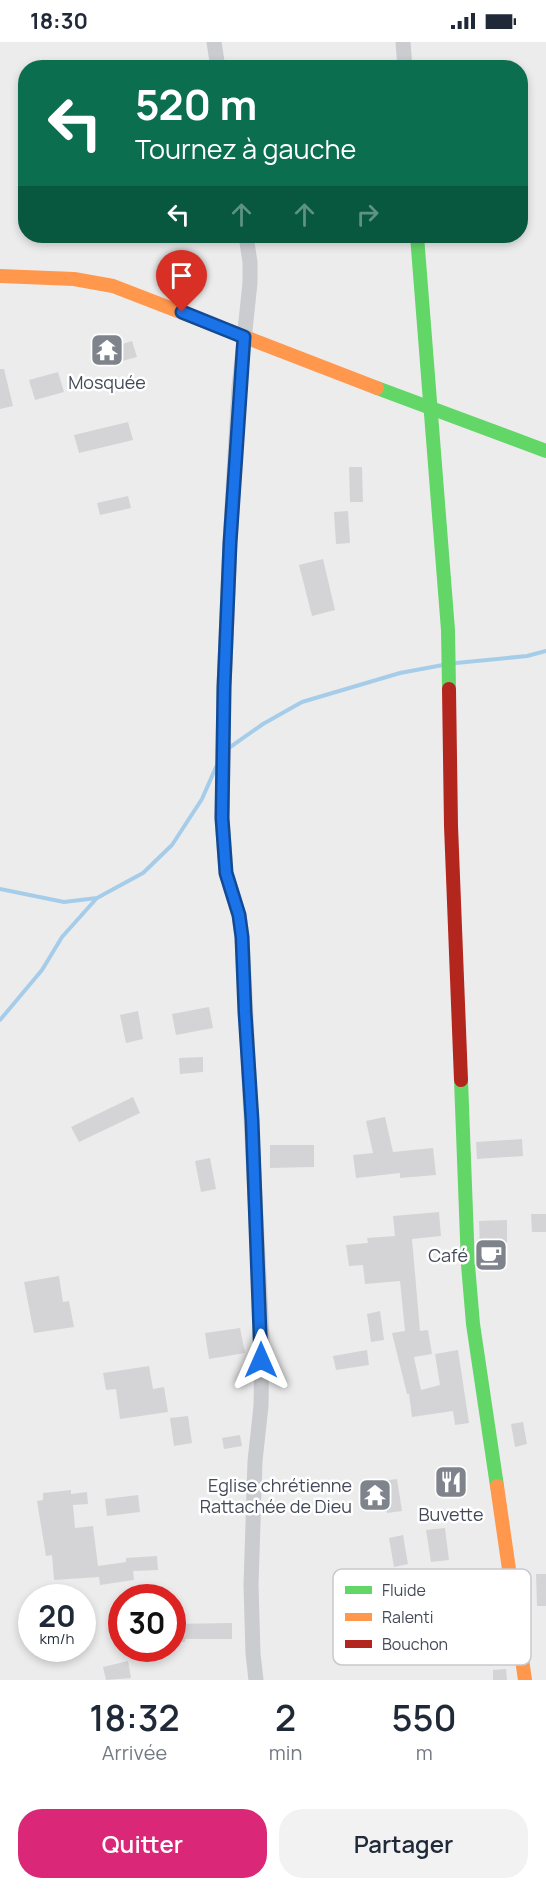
<!DOCTYPE html>
<html lang="fr">
<head>
<meta charset="utf-8">
<style>
  body { margin:0; font-family:Manrope,sans-serif; background:#f2f2f3; color:#1f2937; height:100vh; display:flex; flex-direction:column; font-size:22px; white-space:nowrap }
  * { box-sizing:border-box; margin:0 }
  p { font-size:20px; color:#747a83 }
  .icon { flex:none; width:33px; height:33px; fill:none; stroke:currentColor; stroke-width:2; stroke-linecap:round; stroke-linejoin:round }
  .map { position:relative; height:1638px; overflow:hidden }
  .details { display:flex; flex-direction:column; background:#fff; flex:1 }
  .details>* { flex:none }
  .guide { position:absolute; left:18px; top:18px; width:510px; height:183px; border-radius:24px; box-shadow:0 3px 9px #0003; background:#0b6e4f; color:#fff; overflow:hidden }
  .speed { position:absolute; left:18px; top:1542px; display:flex; gap:12px; font-size:30px; font-weight:700; text-align:center }
  .speed>* { display:grid; place-content:center; width:78px; height:78px; border-radius:50%; background:#fff; box-shadow:0 3px 9px #0003; line-height:1 }
  .speed small { font-size:15px; font-weight:400 }
  .speed .limit { border:9px solid #d22; background:#fff; color:#111 }
  .pin { position:absolute; display:grid; place-items:center; width:51px; height:51px; color:#fff; margin:-62px -26px; border-radius:50% 50% 50% 0; rotate:-45deg; box-shadow:0 0 6px #0007 }
  .pin .icon { rotate:45deg }
  .me { position:absolute; width:66px; margin:-33px; rotate:0deg; stroke-linejoin:round; filter:drop-shadow(0 0 4px #0008) }
  .turn { display:flex; align-items:center; gap:21px; height:126px; padding:0 18px; font-size:27px }
  .turn .icon { width:78px; height:78px; stroke-width:2.5 }
  .turn b { display:block; font-size:42px; line-height:51px }
  .lanes { display:flex; align-items:center; height:57px; padding:0 18px; background:#0003; justify-content:center; gap:30px; direction:ltr }
  .lanes .off { opacity:.35 }
  .eta { display:flex; justify-content:space-evenly; align-items:center; height:102px; text-align:center }
  .eta b { font-size:36px; font-weight:600; line-height:42px }
  .action { display:flex; gap:12px; margin-top:auto; padding:12px 18px }
  .action a { flex:1; height:69px; border-radius:24px; background:#db2777; color:#fff; font-size:24px; font-weight:600; line-height:69px; text-align:center }
  .action a+a { background:#f2f2f3; color:#1f2937 }
  .status { display:flex; justify-content:space-between; align-items:center; height:42px; padding:0 30px; background:#fff; direction:ltr }
  .status svg { height:16px; fill:currentColor }
  .map>svg:first-child { display:block }
  .lines { fill:none; stroke-linecap:round; stroke-linejoin:round }
  .stream { stroke:#a5cdea; stroke-width:4 }
  .building { fill:#d4d4d7 }
  .street { stroke:#caccd0; stroke-width:15 }
  .fast { stroke:#63d668; stroke-width:14 }
  .slow { stroke:#ff974d; stroke-width:14 }
  .jam { stroke:#b3261e; stroke-width:14 }
  .route-casing { stroke:#114b97; stroke-width:15 }
  .route { stroke:#1a73e8; stroke-width:10 }
  .labels { text-anchor:middle; dominant-baseline:central; stroke-width:5; stroke-linejoin:round; paint-order:stroke }
  .poi-label { font-size:18px; fill:#444a58; stroke:#fff }
  .key { fill:#fff; stroke:#c7c9cd; stroke-width:1.5 }
  .key-label { font-size:16px; fill:#444a58 }
</style>
</head>
<body>
<div class="status"><b>18:30</b><svg viewBox="0 0 49 12"><path d="M0 12V9h3v3zM5 12V6h3v6zM10 12V3h3v9zM15 12V0h3v12zM26 1h20v11H26zM47 4h2v5h-2z"/></svg></div>
<div class="map">
<svg width="546" height="1638" viewBox="0 0 546 1638">
  <rect width="100%" height="100%" fill="#edecec"/>
  <g class="lines">
    <!-- stream -->
    <g class="stream">
      <path d="M 456,621 L 527,614 L 546,609"/>
      <path d="M 226,708 L 263,682 L 302,660 L 400,631 L 443,623"/>
      <path d="M 0,847 L 64,860 L 97,856 L 143,831 L 172,803 L 202,757 L 216,725"/>
      <path d="M 0,978 L 42,928 L 62,895 L 96,857"/>
    </g>
  </g>
  <!-- building -->
  <g class="building">
    <path d="M 132,299 L 137,315 L 111,322 L 106,307 Z"/>
    <path d="M 0,327 L 4,327 L 13,364 L 0,367 Z"/>
    <path d="M 58,330 L 64,350 L 35,358 L 29,338 Z"/>
    <path d="M 128,380 L 133,398 L 79,411 L 74,393 Z"/>
    <path d="M 349,425 L 362,425 L 363,460 L 350,460 Z"/>
    <path d="M 128,454 L 131,466 L 100,473 L 97,461 Z"/>
    <path d="M 348,469 L 350,501 L 336,502 L 334,470 Z"/>
    <path d="M 323,517 L 335,568 L 312,574 L 299,523 Z"/>
    <path d="M 209,965 L 213,986 L 176,993 L 172,972 Z"/>
    <path d="M 138,969 L 143,997 L 126,1001 L 120,973 Z"/>
    <path d="M 203,1015 L 203,1030 L 180,1032 L 179,1016 Z"/>
    <path d="M 133,1055 L 140,1071 L 79,1100 L 71,1085 Z"/>
    <path d="M 385,1075 L 393,1110 L 433,1106 L 436,1133 L 400,1136 L 400,1131 L 356,1136 L 353,1113 L 373,1111 L 366,1079 Z"/>
    <path d="M 522,1097 L 523,1114 L 477,1117 L 476,1100 Z"/>
    <path d="M 270,1103 L 314,1103 L 314,1125 L 270,1126 Z"/>
    <path d="M 210,1116 L 216,1147 L 201,1150 L 195,1119 Z"/>
    <path d="M 439,1170 L 441,1194 L 412,1197 L 420,1289 L 428,1288 L 432,1312 L 414,1315 L 421,1348 L 440,1343 L 435,1312 L 458,1308 L 469,1381 L 455,1383 L 453,1369 L 412,1375 L 409,1352 L 407,1352 L 392,1291 L 405,1289 L 400,1239 L 365,1242 L 363,1223 L 349,1224 L 346,1203 L 368,1201 L 367,1196 L 395,1194 L 393,1174 Z"/>
    <path d="M 531,1172 L 546,1172 L 546,1190 L 532,1190 Z"/>
    <path d="M 507,1178 L 507,1210 L 480,1210 L 479,1179 Z"/>
    <path d="M 59,1234 L 63,1260 L 69,1259 L 74,1285 L 34,1291 L 24,1240 Z"/>
    <path d="M 380,1269 L 384,1298 L 371,1300 L 367,1272 Z"/>
    <path d="M 240,1286 L 245,1311 L 209,1317 L 205,1291 Z"/>
    <path d="M 367,1308 L 369,1323 L 336,1328 L 333,1314 Z"/>
    <path d="M 149,1324 L 153,1347 L 164,1345 L 168,1370 L 120,1377 L 116,1347 L 106,1348 L 103,1331 Z"/>
    <path d="M 188,1374 L 192,1401 L 174,1404 L 170,1376 Z"/>
    <path d="M 523,1380 L 527,1402 L 515,1405 L 511,1382 Z"/>
    <path d="M 240,1393 L 242,1404 L 224,1407 L 222,1396 Z"/>
    <path d="M 397,1437 L 402,1469 L 387,1471 L 382,1439 Z"/>
    <path d="M 71,1448 L 71,1452 L 87,1450 L 88,1462 L 73,1463 L 75,1486 L 93,1484 L 98,1524 L 126,1520 L 126,1516 L 157,1514 L 158,1528 L 133,1529 L 134,1538 L 100,1543 L 99,1535 L 54,1538 L 52,1513 L 46,1514 L 37,1459 L 43,1458 L 43,1451 Z"/>
    <path d="M 138,1453 L 140,1470 L 107,1474 L 105,1457 Z"/>
    <path d="M 445,1486 L 449,1518 L 431,1520 L 426,1488 Z"/>
    <path d="M 403,1493 L 408,1522 L 394,1525 L 389,1496 Z"/>
    <path d="M 536,1532 L 546,1532 L 546,1564 L 537,1564 Z"/>
    <path d="M 232,1581 L 232,1597 L 185,1597 L 185,1600 L 172,1600 L 172,1582 Z"/>
    <path d="M 128,1619 L 131,1636 L 106,1638 L 103,1625 Z"/>
    <path d="M 506,1627 L 507,1638 L 493,1638 L 493,1628 Z"/>
  </g>
  <g class="lines">
    <!-- street -->
    <g class="street">
      <path d="M 214,0 L 218,26"/>
      <path d="M 403,0 L 405,26"/>
      <path d="M 246,194 L 250,220 L 250,241 L 239,345 L 230,501 L 224,645 L 222,775 L 226,831 L 239,873 L 242,895 L 262,1295 L 261,1364 L 255,1419 L 251,1543 L 253,1612 L 256,1638"/>
    </g>
    <!-- fast -->
    <g class="fast">
      <path d="M 417,194 L 448,588 L 449,647"/>
      <path d="M 377,346 L 546,409"/>
      <path d="M 461,1038 L 468,1223 L 473,1282 L 497,1444"/>
    </g>
    <!-- slow -->
    <g class="slow">
      <path d="M 0,234 L 74,237 L 113,244 L 377,346"/>
      <path d="M 497,1444 L 525,1638"/>
    </g>
    <!-- jam -->
    <path class="jam" d="M 449,647 L 451,784 L 461,1038"/>
  </g>
  <g class="lines">
    <!-- route casing -->
    <g class="route-casing">
      <path id="route" d="M 182,270 L 244,295 L 230,501 L 224,645 L 222,776 L 226,831 L 239,873 L 242,895 L 245,970 L 252,1078 L 261,1318"/>
    </g>
    <!-- route -->
    <use href="#route" class="route"/>
  </g>
  <!-- icons -->
  <defs>
    <g id="temple-square" transform="scale(1.725)"><rect x="-9" y="-9" width="18" height="18" rx="4" fill="#7f838c" stroke="#fff"/><path d="M0-6L5-2H3V0L6.5 2.5H4V6H1.5V3h-3V6H-4V2.5H-6.5L-3 0V-2H-5Z" fill="#fff"/></g>
    <g id="cafe-square" transform="scale(1.725)"><rect x="-9" y="-9" width="18" height="18" rx="4" fill="#7f838c" stroke="#fff"/><path d="M-5.5-4.5H6V0H3Q3 3.5 0 3.5H-2.5Q-5.5 3.5-5.5 0ZM3-3.2v2h1.7v-2ZM-6 4.5H4V6H-6Z" fill="#fff"/></g>
    <g id="restaurant-square" transform="scale(1.725)"><rect x="-9" y="-9" width="18" height="18" rx="4" fill="#7f838c" stroke="#fff"/><path d="M-5-6h1v4h1v-4h1v4h1v-4h1v5L-1.5 .5V6h-2V.5L-5-1ZM5-6V6H3V1.5H1.5Q1.5-4 5-6Z" fill="#fff"/></g>
  </defs>
  <g fill-rule="evenodd">
    <use href="#temple-square" x="107" y="308"/>
    <use href="#cafe-square" x="491" y="1213"/>
    <use href="#restaurant-square" x="451" y="1440"/>
    <use href="#temple-square" x="375" y="1453"/>
  </g>
  <g class="labels">
    <!-- poi labels -->
    <g class="poi-label">
      <text x="107" y="340">Mosquée</text>
      <text x="468" y="1213" text-anchor="end">Café</text>
      <text x="352" y="1443" text-anchor="end">Eglise chrétienne<tspan x="352" dy="21">Rattachée de Dieu</tspan></text>
      <text x="451" y="1472">Buvette</text>
    </g>
  </g>
  <!-- legend -->
  <rect x="333" y="1527" width="198" height="96" rx="9" class="key"/>
  <rect x="345" y="1544" width="27" height="8" fill="#63d668"/>
  <rect x="345" y="1571" width="27" height="8" fill="#ff974d"/>
  <rect x="345" y="1598" width="27" height="8" fill="#b3261e"/>
  <g class="key-label">
    <text x="382" y="1554">Fluide</text>
    <text x="382" y="1581">Ralenti</text>
    <text x="382" y="1608">Bouchon</text>
  </g>
</svg>
<div class="speed"><div>20<small>km/h</small></div><div class="limit">30</div></div>
<div class="pin" style="left:182px;top:270px;background:#d93025"><svg class="icon" aria-label="arrive" viewBox="0 0 24 24"><path d="M6 21V4h12l-3 4 3 4H6"/></svg></div>
<svg class="me" style="left:261px;top:1318px" viewBox="-20 -20 40 40"><path d="M0-17L14 15 0 8-14 15z" fill="#1a73e8" stroke="#fff" stroke-width="4"/></svg>
<div class="guide">
<div class="turn"><svg class="icon" aria-label="left" viewBox="0 0 24 24"><path d="M17 20v-9H6M10 6l-5 5 5 5"/></svg><div><b>520 m</b>Tournez à gauche</div></div>
<div class="lanes"><svg class="icon" aria-label="left" viewBox="0 0 24 24"><path d="M17 20v-9H6M10 6l-5 5 5 5"/></svg><svg class="icon off" aria-label="ahead" viewBox="0 0 24 24"><path d="M12 20V5M6 11l6-6 6 6"/></svg><svg class="icon off" aria-label="ahead" viewBox="0 0 24 24"><path d="M12 20V5M6 11l6-6 6 6"/></svg><svg class="icon off" aria-label="right" viewBox="0 0 24 24"><path d="M7 20v-9h11M14 6l5 5-5 5"/></svg></div>
</div>
</div>
<section class="details">
<div class="eta">
<div><b>18:32</b><p>Arrivée</p></div>
<div><b>2</b><p>min</p></div>
<div><b>550</b><p>m</p></div>
</div>
<div class="action"><a>Quitter</a><a>Partager</a></div>
</section>
</body>
</html>
